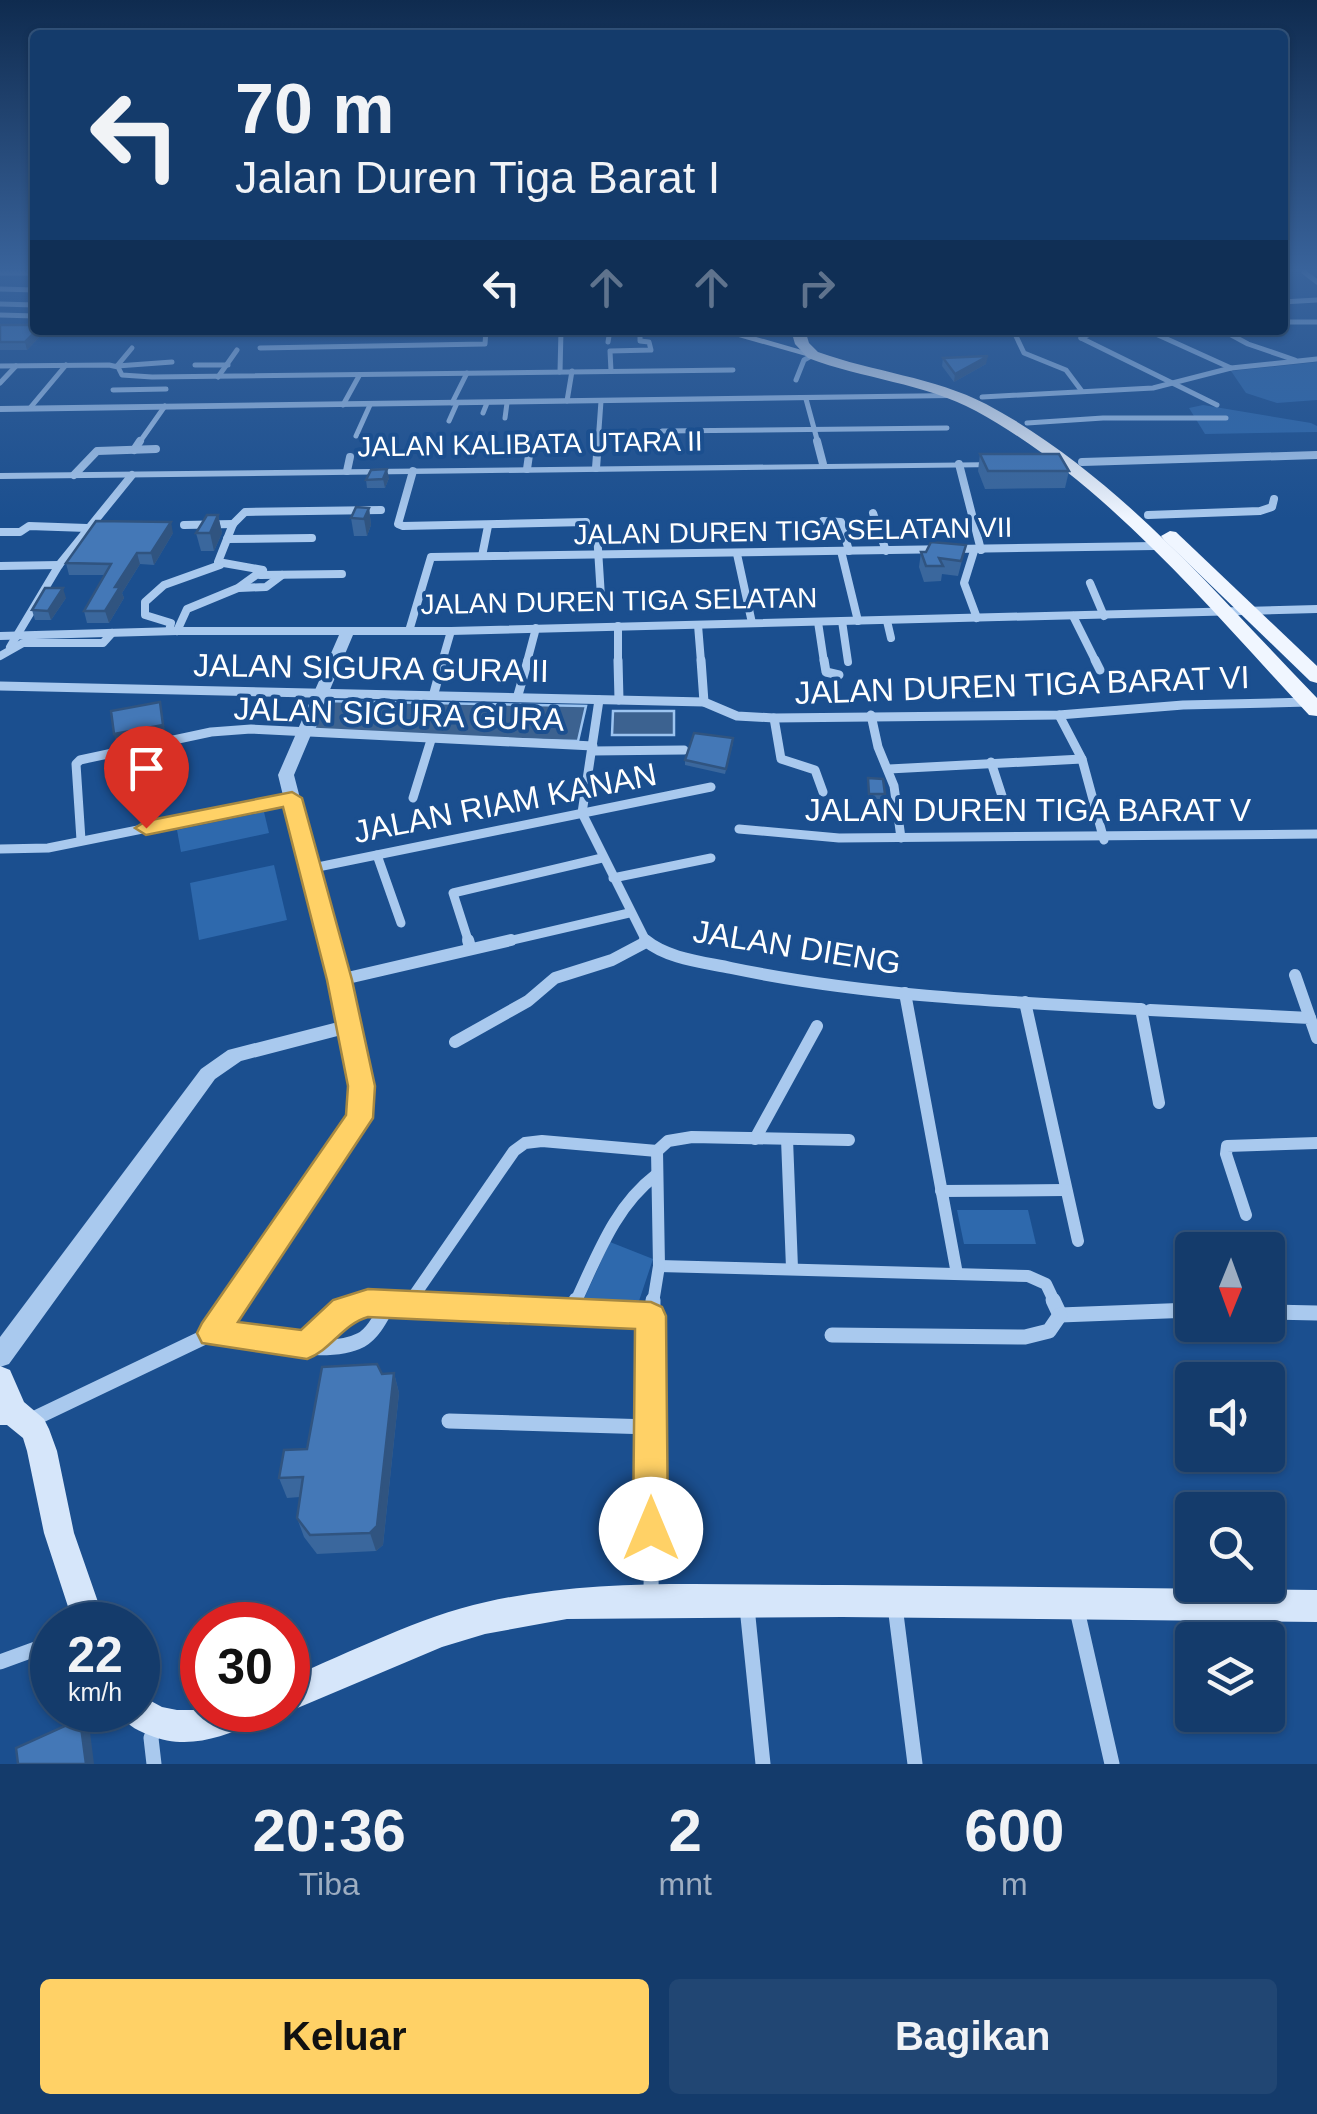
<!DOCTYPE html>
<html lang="id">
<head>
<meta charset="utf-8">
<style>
  body { margin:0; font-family:Helvetica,sans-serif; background:#214673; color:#f1f3f6; height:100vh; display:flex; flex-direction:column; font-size:38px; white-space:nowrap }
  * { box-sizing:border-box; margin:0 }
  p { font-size:32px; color:#9dadc1 }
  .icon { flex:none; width:55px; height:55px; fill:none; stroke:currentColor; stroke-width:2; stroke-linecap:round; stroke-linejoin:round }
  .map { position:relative; height:1764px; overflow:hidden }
  .side { display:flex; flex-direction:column; background:#143b6b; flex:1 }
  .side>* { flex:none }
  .banner { position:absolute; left:30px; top:30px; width:1258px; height:305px; border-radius:10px; box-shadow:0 2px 8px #0004,0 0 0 2px #33557e; background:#143b6b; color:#f1f3f6; overflow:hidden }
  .needle { width:65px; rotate:181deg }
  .fabs { position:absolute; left:1175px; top:1232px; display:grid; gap:20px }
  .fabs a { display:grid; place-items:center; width:110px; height:110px; border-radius:10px; background:#143b6b; box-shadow:0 2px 8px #0004,0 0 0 2px #33557e; font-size:50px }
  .speed { position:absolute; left:30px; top:1602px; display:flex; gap:20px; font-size:50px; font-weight:700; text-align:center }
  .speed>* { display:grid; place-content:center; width:130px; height:130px; border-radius:50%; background:#143b6b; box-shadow:0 2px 8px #0004,0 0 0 2px #33557e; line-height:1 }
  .speed small { font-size:25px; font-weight:400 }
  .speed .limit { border:15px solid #d22; background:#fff; color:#111 }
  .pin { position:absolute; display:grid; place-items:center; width:85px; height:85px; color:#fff; margin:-102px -42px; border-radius:50% 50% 50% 0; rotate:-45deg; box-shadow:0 0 10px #0007 }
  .pin .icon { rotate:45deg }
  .me { position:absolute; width:110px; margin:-55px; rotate:0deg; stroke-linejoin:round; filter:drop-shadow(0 0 8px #0008) }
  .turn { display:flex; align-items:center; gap:35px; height:210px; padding:0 40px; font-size:45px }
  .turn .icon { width:130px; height:130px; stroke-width:2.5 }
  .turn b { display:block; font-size:70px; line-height:85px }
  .lanes { display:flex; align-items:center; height:95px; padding:0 40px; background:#0003; justify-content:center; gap:50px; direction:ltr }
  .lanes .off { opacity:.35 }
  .eta { display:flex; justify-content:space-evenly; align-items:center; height:170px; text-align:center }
  .eta b { font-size:60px; font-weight:800; line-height:70px }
  .button { display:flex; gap:20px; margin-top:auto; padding:20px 40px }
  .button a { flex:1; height:115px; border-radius:10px; background:#ffd166; color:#111; font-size:40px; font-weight:800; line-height:115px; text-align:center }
  .button a+a { background:#214673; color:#f1f3f6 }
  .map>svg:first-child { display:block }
  .green { fill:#2e69ad }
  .water { fill:#3c6290; stroke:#9cc4f0; stroke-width:2.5 }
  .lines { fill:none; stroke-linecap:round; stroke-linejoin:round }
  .river { fill:#3c6290; fill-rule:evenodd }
  .minor-far4 { stroke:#a9c9ee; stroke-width:5 }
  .minor-far3 { stroke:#a9c9ee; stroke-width:8 }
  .minor-far2 { stroke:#a9c9ee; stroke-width:9 }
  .minor-far1 { stroke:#a9c9ee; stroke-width:12 }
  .minor { stroke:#a9c9ee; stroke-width:15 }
  .tertiary { fill:#a9c9ee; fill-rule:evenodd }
  .secondary { fill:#d6e6fa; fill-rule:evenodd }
  .primary { fill:#f0f6ff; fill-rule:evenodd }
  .wall { fill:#3a679d }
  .shaded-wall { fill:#305480 }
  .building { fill:#4478b7; stroke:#305480; stroke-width:2.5 }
  .route { fill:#ffd166; stroke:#a68842; stroke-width:2.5 }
  .labels { text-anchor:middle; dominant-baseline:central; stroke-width:8; stroke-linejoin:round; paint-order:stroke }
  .far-street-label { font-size:28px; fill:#fff; stroke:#1b4f8f }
  .street-label { font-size:32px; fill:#fff; stroke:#1b4f8f }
</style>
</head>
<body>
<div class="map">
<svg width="1317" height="1764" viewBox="0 0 1317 1764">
  <rect width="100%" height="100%" fill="#1b4f8f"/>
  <!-- green -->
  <g class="green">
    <path d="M 1317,362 L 1317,400 L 1277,403 L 1246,393 L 1231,371 Z"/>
    <path d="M 1203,405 L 1311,423 L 1317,426 L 1317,432 L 1205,434 L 1189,408 Z"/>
    <path d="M 264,812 L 269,833 L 181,852 L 177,830 Z"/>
    <path d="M 274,865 L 287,920 L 199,940 L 190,883 Z"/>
    <path d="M 957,1210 L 1028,1210 L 1036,1244 L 964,1244 Z"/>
    <path d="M 610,1242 L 653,1259 L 639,1301 L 626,1308 L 585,1308 L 582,1303 Z"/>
  </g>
  <!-- water -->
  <g class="water">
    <path d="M 323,701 L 586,706 L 578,741 L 313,733 Z"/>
    <path d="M 613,711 L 674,711 L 674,735 L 612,735 Z"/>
  </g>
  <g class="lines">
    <!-- river -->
    <path class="river" d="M 1309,272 L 1317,272 L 1317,276 L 1311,275 Z"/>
    <!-- minor-far4 -->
    <g class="minor-far4">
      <path d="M 1304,272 L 1317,282"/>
      <path d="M 0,273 L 35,273"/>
      <path d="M 0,289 L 35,290"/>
      <path d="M 1282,302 L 1317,300"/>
      <path d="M 0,304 L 35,305"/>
      <path d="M 0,315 L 35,316"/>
      <path d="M 1282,322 L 1317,322"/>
      <path d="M 1147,330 L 1231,368"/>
      <path d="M 1222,330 L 1248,344 L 1295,360"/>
      <path d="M 1015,334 L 1024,353 L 1066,370 L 1081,390"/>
      <path d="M 1081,338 L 1217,405"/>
      <path d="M 1081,338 L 1099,330"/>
      <path d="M 608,342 L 610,330"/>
      <path d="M 260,348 L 485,344 L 486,330"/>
      <path d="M 195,365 L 228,365"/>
      <path d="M 0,366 L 109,365 L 118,367 L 122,375 L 152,377 L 733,370"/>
      <path d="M 117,366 L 172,362"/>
      <path d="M 117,366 L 132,348"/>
      <path d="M 611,371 L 610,351 L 651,350 L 649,342 L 640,341 L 640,330"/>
      <path d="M 560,372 L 561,330"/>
      <path d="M 218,377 L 237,350"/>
      <path d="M 796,380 L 804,360 L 813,355"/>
      <path d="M 0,383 L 16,366"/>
      <path d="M 113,390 L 166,389"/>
      <path d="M 982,397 L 1153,388 L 1231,368 L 1317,359"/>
      <path d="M 806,399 L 818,443"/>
      <path d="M 567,401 L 572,371"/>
      <path d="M 452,403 L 467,373"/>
      <path d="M 343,405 L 359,376"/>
      <path d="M 30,408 L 66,365"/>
      <path d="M 483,413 L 487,403"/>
      <path d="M 505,418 L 507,403"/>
      <path d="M 449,421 L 457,403"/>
      <path d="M 1027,423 L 1103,418 L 1226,418"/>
      <path d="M 662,431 L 947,428"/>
      <path d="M 356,436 L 370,405"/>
      <path d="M 139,443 L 165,406"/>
      <path d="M 598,443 L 601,401"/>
    </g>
    <!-- minor-far3 -->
    <g class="minor-far3">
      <path d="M 817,441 L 823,464"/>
      <path d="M 134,450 L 140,441"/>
      <path d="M 1082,462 L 1317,455"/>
      <path d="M 959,464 L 981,550"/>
      <path d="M 596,468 L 598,441"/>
      <path d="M 527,469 L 529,455"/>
      <path d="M 347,471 L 350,457"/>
      <path d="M 413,471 L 398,524 L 403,526 L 586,522"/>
      <path d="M 74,475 L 97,451 L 156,449"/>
      <path d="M 873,513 L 886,551"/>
      <path d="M 1148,515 L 1260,511 L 1272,507 L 1274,499"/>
      <path d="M 823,521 L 841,522 L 849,551"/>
      <path d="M 184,525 L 233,524"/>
      <path d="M 0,532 L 20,532 L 29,526 L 87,528"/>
      <path d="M 597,533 L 601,597"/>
      <path d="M 227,539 L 312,538"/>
      <path d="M 841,551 L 858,621"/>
      <path d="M 974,551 L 964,583 L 977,618"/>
      <path d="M 737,554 L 752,623"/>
      <path d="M 482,556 L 488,526"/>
      <path d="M 0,566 L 59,565"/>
      <path d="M 260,575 L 342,574"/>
      <path d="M 1090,583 L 1104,616"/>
      <path d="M 239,588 L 266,587 L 282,575"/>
      <path d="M 1073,616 L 1096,662"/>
      <path d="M 842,621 L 848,662"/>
      <path d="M 887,621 L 891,638"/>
      <path d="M 818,622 L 824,662"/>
      <path d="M 698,625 L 701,662"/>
      <path d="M 618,626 L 618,662"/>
      <path d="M 169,631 L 171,623 L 145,615 L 145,602 L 164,585 L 220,565"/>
      <path d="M 177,631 L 187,609 L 238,588 L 263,570 L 218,562 L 233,524 L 245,512 L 381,510"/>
      <path d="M 409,631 L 431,557 L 1155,546"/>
      <path d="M 10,647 L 59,565 L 132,475"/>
      <path d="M 0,656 L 23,643 L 103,643 L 112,633"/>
      <path d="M 442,662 L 451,631"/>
      <path d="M 527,662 L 536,628"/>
    </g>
    <!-- minor-far2 -->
    <g class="minor-far2">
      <path d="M 618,660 L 619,700"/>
      <path d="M 701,660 L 704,702"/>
      <path d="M 824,660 L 826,672 L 839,675"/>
      <path d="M 1095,660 L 1100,670"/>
      <path d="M 0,686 L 704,702 L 737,716 L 774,718 L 1059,715 L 1183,705 L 1309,702"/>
      <path d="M 434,693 L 443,660"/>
      <path d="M 518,695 L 528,660"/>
      <path d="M 599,700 L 582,813 L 647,943"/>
      <path d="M 871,715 L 878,747 L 894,786 L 901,838"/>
      <path d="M 1059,715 L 1082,759 L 1104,840"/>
      <path d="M 774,718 L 781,759 L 815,770 L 823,792"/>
      <path d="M 592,751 L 684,750"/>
      <path d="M 991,762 L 1003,799"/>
      <path d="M 889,769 L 1082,759"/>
      <path d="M 413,798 L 431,740"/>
      <path d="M 739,829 L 839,838 L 1317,834"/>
      <path d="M 81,840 L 76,764 L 80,760 L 211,732 L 251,729 L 593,746"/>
      <path d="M 0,849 L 48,848 L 292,799"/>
      <path d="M 377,855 L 401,923"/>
      <path d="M 308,869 L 711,787"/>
      <path d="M 613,878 L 711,858"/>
      <path d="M 469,943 L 453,893 L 602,858"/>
      <path d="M 500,943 L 629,913"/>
    </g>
    <!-- minor-far1 -->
    <g class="minor-far1">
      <path d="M 468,940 L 470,947"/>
      <path d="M 645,940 C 668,959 703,962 731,968 C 866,996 1003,1002 1141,1009 L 1159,1103"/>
      <path d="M 1295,975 L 1310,1018"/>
      <path d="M 339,980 L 511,940"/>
      <path d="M 905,993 L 957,1274"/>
      <path d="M 1025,1002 L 1078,1241"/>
      <path d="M 1150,1010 L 1310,1018 L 1317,1038"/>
      <path d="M 455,1042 L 528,1001 L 555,978 L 612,960 L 646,942"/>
      <path d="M 755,1139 L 817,1026"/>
      <path d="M 787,1139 L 792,1268"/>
      <path d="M 941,1191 L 1065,1190"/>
      <path d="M 1246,1215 L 1226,1154 L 1227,1146 L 1317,1143"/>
      <path d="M 659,1266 L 1028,1276 L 1046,1284 L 1055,1303"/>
      <path d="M 233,1303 L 359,1117 L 362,1086 L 349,1026"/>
      <path d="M 409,1303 L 514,1151 L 525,1143 L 542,1141 L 657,1151"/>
      <path d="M 575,1303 C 597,1257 614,1207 656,1175"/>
      <path d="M 653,1303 L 659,1266 L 657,1151 L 668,1141 L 692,1137 L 849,1140"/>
    </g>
    <!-- minor -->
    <g class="minor">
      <path d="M 1053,1300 L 1060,1315"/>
      <path d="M 571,1311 L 576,1300"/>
      <path d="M 1268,1312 L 1317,1313"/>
      <path d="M 1060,1315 L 1192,1310"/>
      <path d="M 213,1333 C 252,1338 325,1359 361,1340 C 374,1333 382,1315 389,1303"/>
      <path d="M 832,1335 L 1025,1337 L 1049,1331 L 1060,1315"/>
      <path d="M 307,1345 L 344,1310 L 367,1303 L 651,1316"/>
      <path d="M 29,1421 L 213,1333 L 235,1300"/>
      <path d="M 449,1421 L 651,1427"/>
      <path d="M 651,1598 L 653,1300"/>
      <path d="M 895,1606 L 915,1764"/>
      <path d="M 747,1607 L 763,1764"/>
      <path d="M 1077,1610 L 1112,1764"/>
      <path d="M 0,1662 L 52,1643"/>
      <path d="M 154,1764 L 151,1738 L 156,1726"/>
    </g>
    <!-- tertiary -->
    <g class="tertiary">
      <path d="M 954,393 L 954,397 L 950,398 L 0,412 L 0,406 Z"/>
      <path d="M 1003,462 L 1005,464 L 999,467 L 0,479 L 0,473 Z"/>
      <path d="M 1317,605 L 1317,613 L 451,635 L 353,635 L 294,775 L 359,1026 L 356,1031 L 349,1033 L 241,1061 L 215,1079 L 9,1364 L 0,1367 L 0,1337 L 201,1069 L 228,1050 L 338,1022 L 278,775 L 339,635 L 177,635 L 0,640 L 0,632 L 177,627 L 451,627 Z"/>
    </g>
    <!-- secondary -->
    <g class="secondary">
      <path d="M 714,330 L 732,330 L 819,355 L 813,358 Z"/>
      <path d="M 0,1366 L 10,1370 L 24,1402 L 44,1419 L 49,1429 L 57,1451 L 74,1533 L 106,1625 L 74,1625 L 44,1533 L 27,1451 L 23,1438 L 7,1425 L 0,1425 Z"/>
      <path d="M 842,1585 L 1317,1590 L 1317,1622 L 842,1617 L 567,1619 L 485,1634 L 442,1647 L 288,1712 L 284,1710 L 288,1710 L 288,1678 C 352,1652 418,1617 486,1602 C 600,1576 726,1586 842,1585 Z"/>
      <path d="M 138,1694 L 162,1707 L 177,1710 L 263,1710 L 258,1722 C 221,1737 188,1751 149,1735 C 134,1729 125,1724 119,1710 L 138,1710 Z"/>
    </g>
    <!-- primary -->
    <g class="primary">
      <path d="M 791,330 L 805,330 L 809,343 L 818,352 C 873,372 934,377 986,404 C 1116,473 1216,594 1317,698 L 1317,716 L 1309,715 C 1208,607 1107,483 976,411 C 924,383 863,379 808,358 L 795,344 Z"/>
      <path d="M 1170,531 L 1176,532 L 1317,666 L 1317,683 L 1310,681 L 1164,540 L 1161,536 Z"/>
    </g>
  </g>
  <!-- wall -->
  <g class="wall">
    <path d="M 0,325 L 44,330 L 44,332 L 27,350 L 0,350 Z"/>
    <path d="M 943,358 L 986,364 L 954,382 L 942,366 Z"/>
    <path d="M 980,454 L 1069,471 L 1065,488 L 985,489 L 978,471 Z"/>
    <path d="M 389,478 L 385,488 L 367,488 L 366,480 Z"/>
    <path d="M 369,508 L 371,525 L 367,536 L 354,536 L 351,518 Z"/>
    <path d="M 218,515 L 222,533 L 214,551 L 201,551 L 196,533 Z"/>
    <path d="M 173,533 L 154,565 L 140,564 L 122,593 L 124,598 L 109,623 L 87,623 L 84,611 L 104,575 L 69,575 L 66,563 Z"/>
    <path d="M 966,545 L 958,576 L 942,574 L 941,581 L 924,582 L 919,567 L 921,552 Z"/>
    <path d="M 66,598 L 51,620 L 35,620 L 32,610 Z"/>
    <path d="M 733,743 L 725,774 L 685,765 L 685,760 Z"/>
    <path d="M 868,778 L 885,794 L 884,799 L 868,799 Z"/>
    <path d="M 394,1373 L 399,1393 L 383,1545 L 376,1551 L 317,1554 L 304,1537 L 297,1518 L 300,1497 L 287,1498 L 279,1478 L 307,1449 L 382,1374 Z"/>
  </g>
  <!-- shaded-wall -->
  <g class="shaded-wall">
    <path d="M 37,330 L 44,330 L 44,332 L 27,350 L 25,342 Z"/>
    <path d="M 988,356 L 986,364 L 954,382 L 955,374 Z"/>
    <path d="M 387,469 L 389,478 L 385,488 L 383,479 Z"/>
    <path d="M 369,508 L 371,525 L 367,536 L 364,519 Z"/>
    <path d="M 218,515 L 222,533 L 214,551 L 210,533 Z"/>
    <path d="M 171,522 L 173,533 L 154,565 L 151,553 Z"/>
    <path d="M 137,553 L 140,564 L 122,593 L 124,598 L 109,623 L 105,611 L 115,587 Z"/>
    <path d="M 63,588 L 66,598 L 51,620 L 48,611 Z"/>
    <path d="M 161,707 L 165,730 L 115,739 L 114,734 Z"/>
    <path d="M 394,1373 L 399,1393 L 383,1545 L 376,1551 L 370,1533 Z"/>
    <path d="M 80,1719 L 90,1732 L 94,1764 L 86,1764 Z"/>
  </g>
  <!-- building -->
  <g class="building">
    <path d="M 0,325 L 35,325 L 35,330 L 37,330 L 25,342 L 0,342 Z"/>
    <path d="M 988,356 L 955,374 L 943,358 Z"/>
    <path d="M 980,454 L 1059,454 L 1069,471 L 988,471 Z"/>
    <path d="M 387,469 L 383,479 L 366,480 L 371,470 Z"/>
    <path d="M 356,507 L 369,508 L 364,519 L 351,518 Z"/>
    <path d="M 207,515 L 218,515 L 210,533 L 196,533 Z"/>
    <path d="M 96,521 L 171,522 L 151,553 L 137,553 L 115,587 L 120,587 L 105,611 L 84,611 L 111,564 L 66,563 Z"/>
    <path d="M 931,542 L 966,545 L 961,561 L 939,558 L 943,566 L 926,566 L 921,552 L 926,552 Z"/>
    <path d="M 45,588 L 63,588 L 48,611 L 32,610 Z"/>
    <path d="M 160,702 L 163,725 L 114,734 L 111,711 Z"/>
    <path d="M 694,733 L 733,738 L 726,769 L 685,760 Z"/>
    <path d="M 868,778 L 883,779 L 885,794 L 869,794 Z"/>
    <path d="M 377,1364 L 382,1374 L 394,1373 L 377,1526 L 370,1533 L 310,1535 L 297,1518 L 303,1477 L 279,1478 L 284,1450 L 307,1449 L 322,1367 Z"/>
    <path d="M 80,1719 L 86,1764 L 18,1764 L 16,1748 Z"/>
  </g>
  <!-- sky -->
  <linearGradient id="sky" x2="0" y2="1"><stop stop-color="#0f2b4f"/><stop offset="0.52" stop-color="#39639b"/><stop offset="1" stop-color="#39639b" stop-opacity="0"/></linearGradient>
  <rect width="1317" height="519" fill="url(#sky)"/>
  <!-- route -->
  <path class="route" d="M 292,792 L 302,798 L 352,980 L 375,1086 L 373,1118 L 238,1322 L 301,1330 L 333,1300 L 368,1289 L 651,1302 L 662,1307 L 666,1316 L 668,1529 L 663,1542 L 651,1547 L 638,1542 L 633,1529 L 635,1329 L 368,1317 C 343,1324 331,1350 307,1359 L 202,1343 L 197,1333 L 202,1323 L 346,1115 L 348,1086 L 327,980 L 283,807 L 146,835 L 135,828 L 146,821 Z"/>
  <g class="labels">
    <!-- far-street labels -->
    <g class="far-street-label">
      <text transform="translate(530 444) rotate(-1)">JALAN KALIBATA UTARA II</text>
      <text transform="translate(793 531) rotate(-1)">JALAN DUREN TIGA SELATAN VII</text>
      <text transform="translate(619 601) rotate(-1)">JALAN DUREN TIGA SELATAN</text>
    </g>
    <!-- street labels -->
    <g class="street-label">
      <text transform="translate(371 668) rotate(1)">JALAN SIGURA GURA II</text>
      <text transform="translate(1022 685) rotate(-2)">JALAN DUREN TIGA BARAT VI</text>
      <text transform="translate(399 714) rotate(2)">JALAN SIGURA GURA</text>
      <text transform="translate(505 803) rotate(-11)">JALAN RIAM KANAN</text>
      <text x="1028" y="810">JALAN DUREN TIGA BARAT V</text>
      <text transform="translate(797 947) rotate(9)">JALAN DIENG</text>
    </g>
  </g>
</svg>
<div class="fabs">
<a><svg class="needle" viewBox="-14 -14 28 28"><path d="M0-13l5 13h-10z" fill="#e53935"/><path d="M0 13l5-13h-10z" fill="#9dadc1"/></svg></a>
<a><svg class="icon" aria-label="sound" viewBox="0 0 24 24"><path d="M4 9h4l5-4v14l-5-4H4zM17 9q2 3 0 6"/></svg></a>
<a><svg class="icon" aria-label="search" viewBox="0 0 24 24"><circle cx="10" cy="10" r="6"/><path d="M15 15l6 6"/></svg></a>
<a><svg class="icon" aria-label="layers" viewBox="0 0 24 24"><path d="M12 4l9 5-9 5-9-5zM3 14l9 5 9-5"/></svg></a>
</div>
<div class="speed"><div>22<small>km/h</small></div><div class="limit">30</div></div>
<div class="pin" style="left:146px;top:828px;background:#d93025"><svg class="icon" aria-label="arrive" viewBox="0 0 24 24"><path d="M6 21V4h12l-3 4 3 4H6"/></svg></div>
<svg class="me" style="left:651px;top:1529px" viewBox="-20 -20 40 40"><circle r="19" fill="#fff"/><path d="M0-13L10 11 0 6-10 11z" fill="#ffd166"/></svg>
<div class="banner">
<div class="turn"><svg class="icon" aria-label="left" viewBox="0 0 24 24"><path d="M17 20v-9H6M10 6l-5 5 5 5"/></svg><div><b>70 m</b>Jalan Duren Tiga Barat I</div></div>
<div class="lanes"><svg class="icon" aria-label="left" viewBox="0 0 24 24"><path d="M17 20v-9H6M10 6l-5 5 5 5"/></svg><svg class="icon off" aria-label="ahead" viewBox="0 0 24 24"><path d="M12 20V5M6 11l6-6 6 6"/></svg><svg class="icon off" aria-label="ahead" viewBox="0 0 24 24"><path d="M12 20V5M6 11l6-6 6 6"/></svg><svg class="icon off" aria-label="right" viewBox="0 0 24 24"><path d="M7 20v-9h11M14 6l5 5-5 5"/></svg></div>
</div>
</div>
<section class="side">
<div class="eta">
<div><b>20:36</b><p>Tiba</p></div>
<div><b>2</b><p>mnt</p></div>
<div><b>600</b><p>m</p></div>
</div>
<div class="button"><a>Keluar</a><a>Bagikan</a></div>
</section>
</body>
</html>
